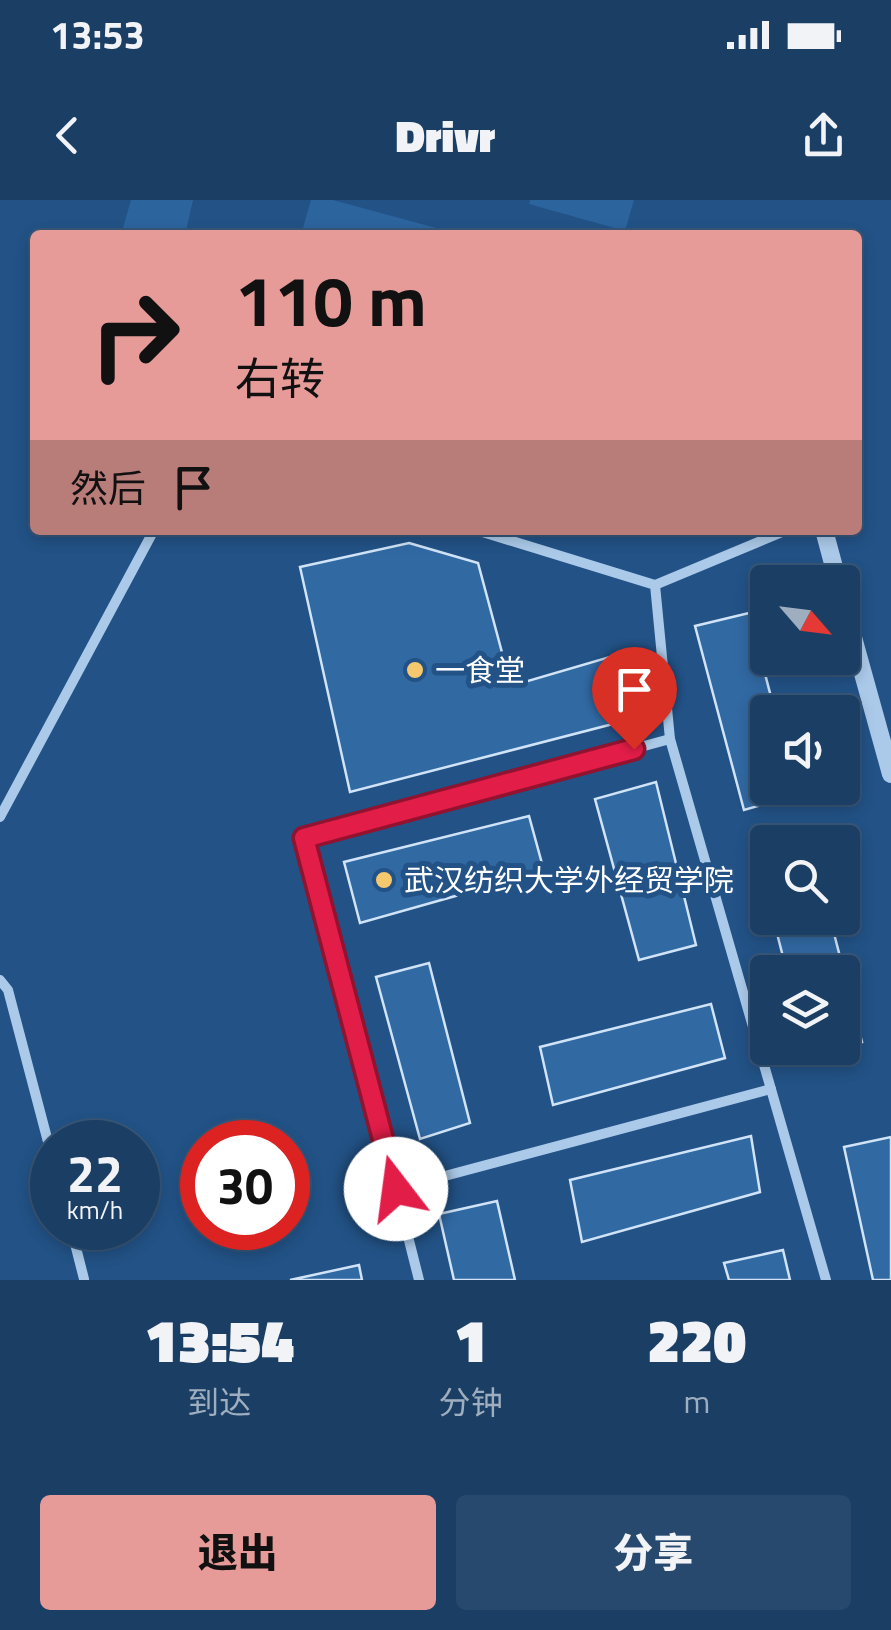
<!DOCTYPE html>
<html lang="zh">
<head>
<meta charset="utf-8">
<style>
  body { margin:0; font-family:"Titillium Web","Noto Sans SC",sans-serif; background:#27496d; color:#f1f3f6; height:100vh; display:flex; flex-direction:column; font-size:38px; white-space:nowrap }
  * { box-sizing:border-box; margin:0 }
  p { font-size:32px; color:#9faebf }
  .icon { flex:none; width:55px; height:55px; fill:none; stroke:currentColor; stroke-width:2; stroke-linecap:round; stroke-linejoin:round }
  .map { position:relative; height:1080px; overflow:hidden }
  .details { display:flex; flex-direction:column; background:#1a3e64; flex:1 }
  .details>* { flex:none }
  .top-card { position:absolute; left:30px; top:30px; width:832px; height:305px; border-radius:10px; box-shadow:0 5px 15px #0003,0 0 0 2px #385778; background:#e69b98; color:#111; overflow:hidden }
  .needle { width:65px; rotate:118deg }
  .buttons { position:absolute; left:750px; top:365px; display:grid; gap:20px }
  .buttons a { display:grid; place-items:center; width:110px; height:110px; border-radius:10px; background:#1a3e64; box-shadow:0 5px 15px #0003,0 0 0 2px #385778; font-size:50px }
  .speed { position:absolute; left:30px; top:920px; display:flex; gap:20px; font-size:50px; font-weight:700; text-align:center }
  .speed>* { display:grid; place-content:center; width:130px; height:130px; border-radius:50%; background:#1a3e64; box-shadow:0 5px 15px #0003,0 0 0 2px #385778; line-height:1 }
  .speed small { font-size:25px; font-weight:400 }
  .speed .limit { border:15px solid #d22; background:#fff; color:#111 }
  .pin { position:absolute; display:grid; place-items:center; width:85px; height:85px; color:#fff; margin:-102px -42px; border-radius:50% 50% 50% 0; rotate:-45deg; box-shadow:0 0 10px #0007 }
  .pin .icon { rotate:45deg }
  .me { position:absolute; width:110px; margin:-55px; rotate:345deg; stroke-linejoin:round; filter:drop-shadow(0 0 8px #0008) }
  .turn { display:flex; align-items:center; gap:35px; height:210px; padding:0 40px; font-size:45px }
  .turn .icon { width:130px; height:130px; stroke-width:2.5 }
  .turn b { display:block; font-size:70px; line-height:85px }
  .then { display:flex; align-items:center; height:95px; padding:0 40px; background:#0003; gap:20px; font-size:38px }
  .eta { display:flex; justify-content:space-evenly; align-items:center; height:170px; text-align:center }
  .eta b { font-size:60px; font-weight:800; line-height:70px }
  .primary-button { display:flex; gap:20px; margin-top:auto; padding:20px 40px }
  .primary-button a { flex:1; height:115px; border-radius:10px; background:#e69b98; color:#111; font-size:40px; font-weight:800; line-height:115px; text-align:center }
  .primary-button a+a { background:#27496d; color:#f1f3f6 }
  .status { display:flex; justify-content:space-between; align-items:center; height:70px; padding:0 50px; background:#1a3e64; direction:ltr }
  .status svg { height:28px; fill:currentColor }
  header { display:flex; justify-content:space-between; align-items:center; height:130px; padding:0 40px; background:#1a3e64; font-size:45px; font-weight:800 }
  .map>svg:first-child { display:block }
  .green { fill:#2c649e }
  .building { fill:#3169a3; stroke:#d0e3f7; stroke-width:2.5 }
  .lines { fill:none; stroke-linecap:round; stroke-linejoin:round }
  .minor { stroke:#abcae9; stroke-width:10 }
  .tertiary { stroke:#abcae9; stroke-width:18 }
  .route-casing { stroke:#92132f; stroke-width:25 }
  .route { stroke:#e11d48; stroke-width:18 }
  .poi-dot { fill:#f6c86d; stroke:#225286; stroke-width:4 }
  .labels { text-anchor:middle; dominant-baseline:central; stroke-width:10; stroke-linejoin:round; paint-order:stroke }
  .poi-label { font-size:30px; fill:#fff; stroke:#225286; text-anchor:start }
</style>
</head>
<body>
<div class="status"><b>13:53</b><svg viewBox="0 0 49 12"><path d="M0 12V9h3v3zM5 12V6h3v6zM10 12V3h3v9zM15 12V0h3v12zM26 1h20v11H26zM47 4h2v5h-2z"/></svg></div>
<header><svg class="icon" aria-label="back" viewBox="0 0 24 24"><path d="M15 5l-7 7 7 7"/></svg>Drivr<svg class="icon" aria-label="share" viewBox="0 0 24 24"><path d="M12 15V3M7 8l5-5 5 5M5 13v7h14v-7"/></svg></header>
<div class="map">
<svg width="891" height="1080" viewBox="0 0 891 1080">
  <rect width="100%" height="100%" fill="#225286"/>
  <!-- green -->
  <g class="green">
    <path d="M 131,0 L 193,0 L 185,35 L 121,35 Z"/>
    <path d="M 311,0 L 333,0 L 462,35 L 301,35 Z"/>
    <path d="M 530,0 L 634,0 L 625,31 L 529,4 Z"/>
  </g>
  <!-- building -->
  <g class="building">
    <path d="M 409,343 L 478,363 L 511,486 L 620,454 L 636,518 L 350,592 L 300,367 Z"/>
    <path d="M 749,413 L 775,512 L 768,512 L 768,588 L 794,588 L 796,595 L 744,610 L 695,426 Z"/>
    <path d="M 656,582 L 696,745 L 639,760 L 595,599 Z"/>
    <path d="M 529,616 L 544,671 L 360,723 L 344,662 Z"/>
    <path d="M 768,669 L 768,698 L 760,671 Z"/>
    <path d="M 773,718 L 830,718 L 862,842 L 842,847 L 842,772 L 787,772 Z"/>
    <path d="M 429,763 L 470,923 L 420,939 L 376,777 Z"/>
    <path d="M 711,804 L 725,858 L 553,905 L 540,847 Z"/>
    <path d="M 807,848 L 841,848 L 810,856 Z"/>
    <path d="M 751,936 L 760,992 L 582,1042 L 570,980 Z"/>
    <path d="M 891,937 L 891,1080 L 873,1080 L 844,947 Z"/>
    <path d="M 497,1001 L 515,1080 L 454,1080 L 439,1014 Z"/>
    <path d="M 783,1050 L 790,1080 L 729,1080 L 724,1063 Z"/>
    <path d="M 359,1065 L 362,1080 L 290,1080 Z"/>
  </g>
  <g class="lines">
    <!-- minor -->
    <g class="minor">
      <path d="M 476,330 L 655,385 L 670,539 L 826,1080"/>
      <path d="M 655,385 L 787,330"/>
      <path d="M 0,617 L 154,330"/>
      <path d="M 0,780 L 8,790 L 52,957"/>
      <path d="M 396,989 L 303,638 L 670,539"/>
      <path d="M 71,1028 L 84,1079"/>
      <path d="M 419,1080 L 396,989 L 771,889"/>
    </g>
    <!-- tertiary -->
    <g class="tertiary">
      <path d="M 824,330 L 838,382"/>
      <path d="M 842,398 L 891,574"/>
    </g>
  </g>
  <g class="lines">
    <!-- route casing -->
    <g class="route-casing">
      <path id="route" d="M 396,989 L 304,638 L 634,549"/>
    </g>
    <!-- route -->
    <use href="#route" class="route"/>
  </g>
  <!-- markers -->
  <g class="poi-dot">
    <circle cx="415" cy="470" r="10"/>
    <circle cx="384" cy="680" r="10"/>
  </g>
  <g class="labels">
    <!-- poi labels -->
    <g class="poi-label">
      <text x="435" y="470">一食堂</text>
      <text x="404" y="680">武汉纺织大学外经贸学院</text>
    </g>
  </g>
</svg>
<div class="buttons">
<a><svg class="needle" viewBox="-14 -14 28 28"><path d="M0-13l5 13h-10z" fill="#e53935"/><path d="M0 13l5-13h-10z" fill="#9faebf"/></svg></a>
<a><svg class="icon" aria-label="sound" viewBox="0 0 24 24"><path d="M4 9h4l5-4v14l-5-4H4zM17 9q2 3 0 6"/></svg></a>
<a><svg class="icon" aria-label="search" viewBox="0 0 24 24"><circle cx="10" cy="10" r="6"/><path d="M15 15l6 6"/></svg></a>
<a><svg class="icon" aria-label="layers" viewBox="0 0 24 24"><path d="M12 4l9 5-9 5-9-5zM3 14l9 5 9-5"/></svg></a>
</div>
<div class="speed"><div>22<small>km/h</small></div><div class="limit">30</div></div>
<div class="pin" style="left:634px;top:549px;background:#d93025"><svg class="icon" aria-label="arrive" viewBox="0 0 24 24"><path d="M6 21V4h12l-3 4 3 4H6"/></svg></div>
<svg class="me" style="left:396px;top:989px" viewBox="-20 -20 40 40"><circle r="19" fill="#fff"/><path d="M0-13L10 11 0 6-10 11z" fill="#e11d48"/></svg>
<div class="top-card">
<div class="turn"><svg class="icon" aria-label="right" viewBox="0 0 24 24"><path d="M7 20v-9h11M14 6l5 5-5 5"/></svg><div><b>110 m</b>右转</div></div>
<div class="then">然后<svg class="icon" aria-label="arrive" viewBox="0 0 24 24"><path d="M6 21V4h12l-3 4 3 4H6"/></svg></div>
</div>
</div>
<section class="details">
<div class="eta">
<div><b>13:54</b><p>到达</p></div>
<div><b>1</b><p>分钟</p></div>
<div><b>220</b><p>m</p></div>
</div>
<div class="primary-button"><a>退出</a><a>分享</a></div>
</section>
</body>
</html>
